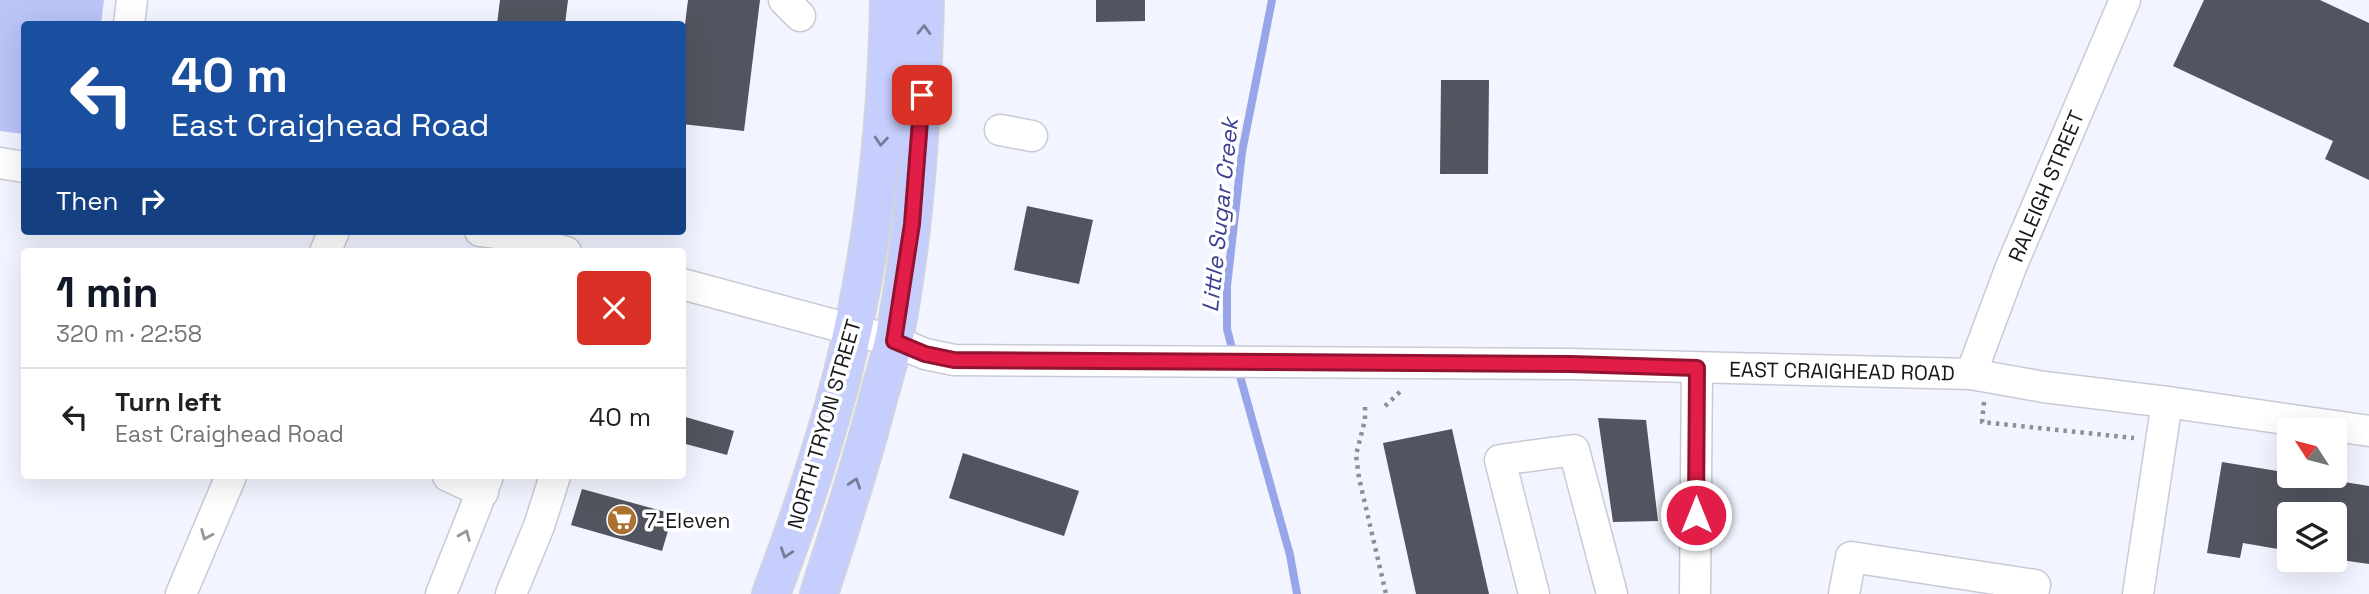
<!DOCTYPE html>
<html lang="en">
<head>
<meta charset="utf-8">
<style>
  body { margin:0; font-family:"Space Grotesk",sans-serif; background:#f2f2f2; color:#202124; height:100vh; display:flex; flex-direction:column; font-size:26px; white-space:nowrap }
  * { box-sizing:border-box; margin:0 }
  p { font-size:23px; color:#757577 }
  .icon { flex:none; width:38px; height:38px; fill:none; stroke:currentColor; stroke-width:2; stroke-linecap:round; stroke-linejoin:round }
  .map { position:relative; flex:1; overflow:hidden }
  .details { position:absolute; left:21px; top:248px; width:665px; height:231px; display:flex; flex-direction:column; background:#fff; border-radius:7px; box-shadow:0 7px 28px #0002 }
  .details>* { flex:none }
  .guide { position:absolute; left:21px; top:21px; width:665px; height:214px; border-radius:7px; box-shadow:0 7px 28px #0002; background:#1a4fa0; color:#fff; overflow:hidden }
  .needle { width:46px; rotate:306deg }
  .tools { position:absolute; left:2277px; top:418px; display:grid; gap:14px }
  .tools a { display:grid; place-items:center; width:70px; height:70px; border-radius:7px; background:#fff; box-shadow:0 7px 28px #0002; font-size:35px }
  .pin { position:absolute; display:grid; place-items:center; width:60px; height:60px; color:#fff; margin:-30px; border-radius:14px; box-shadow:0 4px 10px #0006 }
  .me { position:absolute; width:77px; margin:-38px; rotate:0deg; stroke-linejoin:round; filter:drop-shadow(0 0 5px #0008) }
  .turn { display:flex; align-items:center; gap:24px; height:147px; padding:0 35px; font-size:32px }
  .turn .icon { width:91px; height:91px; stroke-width:2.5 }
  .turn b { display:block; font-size:49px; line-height:60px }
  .then { display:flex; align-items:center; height:66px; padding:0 35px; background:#0003; gap:14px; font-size:26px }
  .round { display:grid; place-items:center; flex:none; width:74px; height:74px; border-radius:7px; background:#f2f2f2 }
  .head { display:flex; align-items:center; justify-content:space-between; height:119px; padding:0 35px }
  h1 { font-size:42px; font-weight:700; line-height:52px; color:#111827 }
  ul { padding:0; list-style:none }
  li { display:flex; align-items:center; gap:21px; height:98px; padding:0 35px; border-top:2px solid #e0e0e0 }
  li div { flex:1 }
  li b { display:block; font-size:26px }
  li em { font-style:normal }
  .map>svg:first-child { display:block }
  .green { fill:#b9c4f7 }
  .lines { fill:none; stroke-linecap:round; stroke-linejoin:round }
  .stream { stroke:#98a5e9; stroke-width:8 }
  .building { fill:#52545f }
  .minor-casing { stroke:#c8cbd7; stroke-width:33 }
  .major-casing { stroke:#d5d5d6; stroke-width:40 }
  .path { stroke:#8d8e96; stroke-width:4.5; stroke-dasharray:3.5 5; stroke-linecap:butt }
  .minor { stroke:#fff; stroke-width:30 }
  .major { stroke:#c5cefc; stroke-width:37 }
  .oneway { stroke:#777c97 }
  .oneway2 { stroke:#979799 }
  .route-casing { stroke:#92132f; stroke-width:18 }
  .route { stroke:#e11d48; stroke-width:12 }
  .labels { text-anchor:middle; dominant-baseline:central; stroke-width:7; stroke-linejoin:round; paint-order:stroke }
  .street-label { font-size:21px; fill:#17181c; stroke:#fff }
  .poi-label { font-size:21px; fill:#17181c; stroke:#fff; text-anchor:start }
  .water-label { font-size:23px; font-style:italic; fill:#3a4191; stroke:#fff }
</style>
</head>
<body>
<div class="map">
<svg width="2369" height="594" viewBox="0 0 2369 594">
  <rect width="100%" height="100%" fill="#f2f4ff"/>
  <!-- green -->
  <path class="green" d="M 0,0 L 104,0 L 101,24 L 24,24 L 24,134 L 0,131 Z"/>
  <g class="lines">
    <!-- stream -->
    <g class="stream">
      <path d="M 1234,356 L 1227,329 L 1227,286 L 1242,152 L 1272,0"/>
      <path d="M 1238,369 L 1290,555 L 1297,594"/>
    </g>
  </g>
  <!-- building -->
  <g class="building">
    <path d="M 500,0 L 568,0 L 565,24 L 497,24 Z"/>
    <path d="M 688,0 L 760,0 L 744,131 L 682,124 L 682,49 Z"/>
    <path d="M 1096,0 L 1145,0 L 1145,21 L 1096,22 Z"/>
    <path d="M 2204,0 L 2320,0 L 2369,23 L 2369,180 L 2325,159 L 2333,141 L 2173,66 Z"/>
    <path d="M 1441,80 L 1489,80 L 1488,174 L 1440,174 Z"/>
    <path d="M 1027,206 L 1093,220 L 1079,284 L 1014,270 Z"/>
    <path d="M 682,416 L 734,431 L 727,455 L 682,443 Z"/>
    <path d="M 1598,418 L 1646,420 L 1658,521 L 1613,522 Z"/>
    <path d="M 1452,429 L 1489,594 L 1416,594 L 1383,443 Z"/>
    <path d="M 963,453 L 1079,491 L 1064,536 L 949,498 Z"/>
    <path d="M 2222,462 L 2289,473 L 2289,476 L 2307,476 L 2369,486 L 2369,564 L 2334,559 L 2334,514 L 2289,514 L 2289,551 L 2243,543 L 2240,558 L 2207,553 Z"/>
    <path d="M 582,489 L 673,514 L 662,551 L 571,525 Z"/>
  </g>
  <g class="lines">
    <!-- minor casing -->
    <g class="minor-casing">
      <g id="minor">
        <path d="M 784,0 L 800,16"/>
        <path d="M 129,24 L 132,0"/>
        <path d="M 1000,130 L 1032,136"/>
        <path d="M 0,163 L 24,167"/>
        <path d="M 480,231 L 502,234 L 566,252"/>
        <path d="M 325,252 L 334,231"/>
        <path d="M 682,284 L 894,341 L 925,354 L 954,360 L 1571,364 L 1971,374 L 2044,387 L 2167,402 L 2369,431"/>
        <path d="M 1971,374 L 2011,267 L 2125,0"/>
        <path d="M 448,476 L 483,492"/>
        <path d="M 181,594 L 231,476"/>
        <path d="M 441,594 L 488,476"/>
        <path d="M 511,594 L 539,526 L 555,476"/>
        <path d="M 1534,594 L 1500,460 L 1574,450 L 1612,594"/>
        <path d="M 1695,594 L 1697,368"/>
        <path d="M 1844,594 L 1851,557 L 2035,585 L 2033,594"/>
        <path d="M 2138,594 L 2167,402"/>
      </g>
    </g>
    <!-- major casing -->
    <g class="major-casing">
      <g id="major">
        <path d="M 771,594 C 798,523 823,449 842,376 C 873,253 887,126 889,0"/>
        <path d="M 819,594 C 840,528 862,463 879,395 C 884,377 890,358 894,339 C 916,227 922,114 925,0"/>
      </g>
    </g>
    <!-- path -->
    <g class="path">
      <path d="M 1984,402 L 1982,422 L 2134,438"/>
      <path d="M 1385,406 L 1402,390"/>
      <path d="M 1365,407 L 1365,420 L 1356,455 L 1359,478 L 1386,594"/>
    </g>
    <!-- minor -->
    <use href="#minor" class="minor"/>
    <!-- major -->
    <use href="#major" class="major"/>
  </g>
  <!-- one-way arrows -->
  <defs><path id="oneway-chevron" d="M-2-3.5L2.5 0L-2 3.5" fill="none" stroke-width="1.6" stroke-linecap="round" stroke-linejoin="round" transform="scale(1.75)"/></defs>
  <g class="oneway">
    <use href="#oneway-chevron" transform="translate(924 30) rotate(-88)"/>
    <use href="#oneway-chevron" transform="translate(881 141) rotate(95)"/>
    <use href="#oneway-chevron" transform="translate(855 483) rotate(-72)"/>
    <use href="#oneway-chevron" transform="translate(786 553) rotate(109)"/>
  </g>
  <g class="oneway2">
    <use href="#oneway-chevron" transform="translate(206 535) rotate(113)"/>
    <use href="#oneway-chevron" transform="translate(465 535) rotate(-68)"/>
  </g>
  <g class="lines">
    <!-- route casing -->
    <g class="route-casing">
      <path id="route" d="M 922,95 L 912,224 L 894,341 L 925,354 L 954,360 L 1571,364 L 1697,368 L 1696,515"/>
    </g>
    <!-- route -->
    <use href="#route" class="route"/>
  </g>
  <!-- icons -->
  <defs>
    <g id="supermarket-disc" transform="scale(1.575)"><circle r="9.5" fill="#ab7131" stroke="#fff"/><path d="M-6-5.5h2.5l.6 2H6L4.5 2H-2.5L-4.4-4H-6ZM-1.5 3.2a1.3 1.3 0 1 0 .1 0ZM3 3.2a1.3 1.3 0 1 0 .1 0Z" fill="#fff"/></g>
  </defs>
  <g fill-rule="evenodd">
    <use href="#supermarket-disc" x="622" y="520"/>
  </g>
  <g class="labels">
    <!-- street labels -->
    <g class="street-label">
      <text transform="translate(2046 186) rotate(-67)">RALEIGH STREET</text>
      <text transform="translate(1842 371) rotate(1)">EAST CRAIGHEAD ROAD</text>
      <text transform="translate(824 424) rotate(-74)">NORTH TRYON STREET</text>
    </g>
    <!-- poi labels -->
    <g class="poi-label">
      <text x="645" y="520">7-Eleven</text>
    </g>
    <!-- water labels -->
    <g class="water-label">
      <text transform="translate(1220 215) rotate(-84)">Little Sugar Creek</text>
    </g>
  </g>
</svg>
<div class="tools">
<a><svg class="needle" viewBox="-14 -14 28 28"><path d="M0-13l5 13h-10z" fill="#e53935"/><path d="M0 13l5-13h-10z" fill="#757577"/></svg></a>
<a><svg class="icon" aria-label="layers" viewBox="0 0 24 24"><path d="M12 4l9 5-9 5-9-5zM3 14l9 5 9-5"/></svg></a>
</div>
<div class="pin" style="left:922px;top:95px;background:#d93025"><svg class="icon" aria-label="arrive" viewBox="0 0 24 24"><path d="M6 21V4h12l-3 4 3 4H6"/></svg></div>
<svg class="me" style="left:1696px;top:515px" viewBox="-20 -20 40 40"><circle r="17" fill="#e11d48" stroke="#fff" stroke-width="3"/><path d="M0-11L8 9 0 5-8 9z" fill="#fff"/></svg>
<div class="guide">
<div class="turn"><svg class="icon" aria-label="left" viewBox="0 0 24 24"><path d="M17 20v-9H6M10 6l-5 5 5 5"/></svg><div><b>40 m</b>East Craighead Road</div></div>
<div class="then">Then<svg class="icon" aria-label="right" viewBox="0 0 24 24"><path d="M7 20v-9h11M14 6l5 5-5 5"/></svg></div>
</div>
<section class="details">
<div class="head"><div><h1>1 min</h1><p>320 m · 22:58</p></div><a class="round" style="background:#d93025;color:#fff"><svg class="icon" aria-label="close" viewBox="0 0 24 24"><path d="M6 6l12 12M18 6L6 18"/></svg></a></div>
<ul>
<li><svg class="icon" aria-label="left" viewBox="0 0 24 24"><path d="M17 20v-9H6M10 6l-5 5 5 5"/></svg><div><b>Turn left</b><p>East Craighead Road</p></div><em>40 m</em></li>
</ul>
</section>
</div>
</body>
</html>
